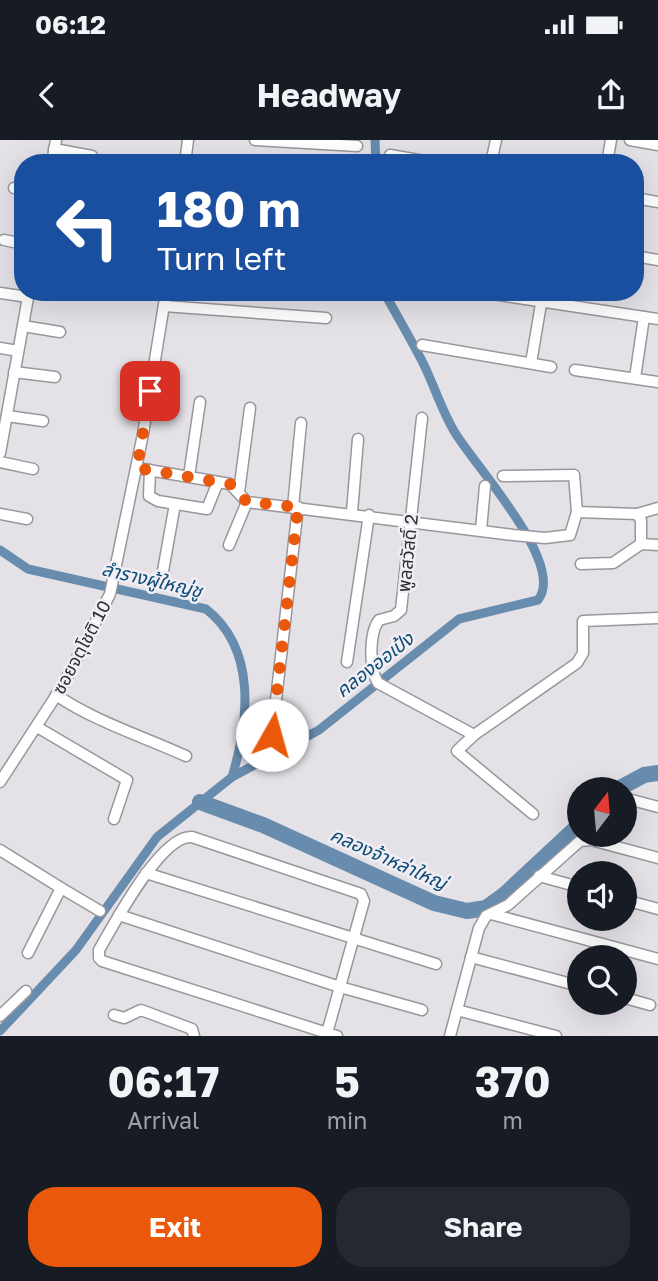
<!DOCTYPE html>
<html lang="en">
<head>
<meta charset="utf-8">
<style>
  body { margin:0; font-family:"Golos Text","Noto Sans Thai",sans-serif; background:#242831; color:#f1f3f6; height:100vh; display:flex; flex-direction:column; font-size:26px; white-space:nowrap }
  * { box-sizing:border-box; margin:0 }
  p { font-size:23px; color:#9ea1a6 }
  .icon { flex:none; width:38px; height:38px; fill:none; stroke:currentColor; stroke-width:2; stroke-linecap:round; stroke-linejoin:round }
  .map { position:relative; height:896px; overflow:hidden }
  .side { display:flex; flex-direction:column; background:#171b24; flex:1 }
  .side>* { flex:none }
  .top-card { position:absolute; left:14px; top:14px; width:630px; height:147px; border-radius:28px; box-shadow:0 7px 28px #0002; background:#1a4fa0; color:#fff; overflow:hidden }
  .needle { width:46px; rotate:16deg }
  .buttons { position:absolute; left:567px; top:637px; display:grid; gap:14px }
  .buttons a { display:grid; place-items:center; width:70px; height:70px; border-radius:50%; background:#171b24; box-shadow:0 7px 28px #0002; font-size:35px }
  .pin { position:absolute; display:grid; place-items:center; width:60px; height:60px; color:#fff; margin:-30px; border-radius:14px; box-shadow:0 4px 10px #0006 }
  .me { position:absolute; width:77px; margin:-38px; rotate:7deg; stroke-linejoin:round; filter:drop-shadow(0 0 5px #0008) }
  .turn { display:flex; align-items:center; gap:24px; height:147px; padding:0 28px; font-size:32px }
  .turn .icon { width:91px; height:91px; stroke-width:2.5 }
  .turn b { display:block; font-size:49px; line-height:60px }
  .eta { display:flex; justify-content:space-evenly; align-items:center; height:119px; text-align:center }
  .eta b { font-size:42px; font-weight:700; line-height:49px }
  .cta { display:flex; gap:14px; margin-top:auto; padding:14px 28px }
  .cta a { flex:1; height:80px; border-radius:28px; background:#ea580c; color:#fff; font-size:28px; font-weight:700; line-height:80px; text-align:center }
  .cta a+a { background:#242831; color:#f1f3f6 }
  .status { display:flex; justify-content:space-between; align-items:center; height:49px; padding:0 35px; background:#171b24; direction:ltr }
  .status svg { height:19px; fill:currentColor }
  header { display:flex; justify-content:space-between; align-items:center; height:91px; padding:0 28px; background:#171b24; font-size:32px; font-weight:700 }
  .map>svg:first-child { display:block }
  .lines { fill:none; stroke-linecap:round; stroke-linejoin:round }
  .canal { stroke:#678cad; stroke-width:9 }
  .river { stroke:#678cad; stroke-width:16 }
  .street-casing { stroke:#9a979c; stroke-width:13 }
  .street { stroke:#fff; stroke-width:10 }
  .route { stroke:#ea580c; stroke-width:12; stroke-dasharray:0 21.6 }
  .labels { text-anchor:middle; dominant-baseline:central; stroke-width:5; stroke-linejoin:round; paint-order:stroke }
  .street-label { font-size:18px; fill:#2f2e30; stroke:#f1eef4 }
  .water-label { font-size:19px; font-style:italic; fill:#0d4c78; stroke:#f1eef4 }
</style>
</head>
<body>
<div class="status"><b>06:12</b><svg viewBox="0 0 49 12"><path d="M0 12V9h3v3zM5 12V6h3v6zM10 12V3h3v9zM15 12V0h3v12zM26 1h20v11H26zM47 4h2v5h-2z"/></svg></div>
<header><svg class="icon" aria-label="back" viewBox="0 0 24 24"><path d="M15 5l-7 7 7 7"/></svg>Headway<svg class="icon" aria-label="share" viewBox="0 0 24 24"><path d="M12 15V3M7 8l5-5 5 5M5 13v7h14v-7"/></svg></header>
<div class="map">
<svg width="658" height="896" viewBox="0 0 658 896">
  <rect width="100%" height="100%" fill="#e4e1e7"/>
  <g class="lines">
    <!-- canal -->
    <g class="canal">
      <path d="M 375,0 L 376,23"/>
      <path d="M 0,410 L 28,429 L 206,469 C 257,509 249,581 232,637"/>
      <path d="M 0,891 L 76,810 L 157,697 L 232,637 L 319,590 L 459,479 L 538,460 C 567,424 473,324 454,291 C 441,269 434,245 423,223 C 411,199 397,176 384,152"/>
    </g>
    <!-- river -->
    <g class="river">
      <path d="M 618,649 L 644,635 L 658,633"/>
      <path d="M 200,662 L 263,685 L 434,763 L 467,771 L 486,768 L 504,755 L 579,685"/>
    </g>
    <!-- street casing -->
    <g class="street-casing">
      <g id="street">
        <path d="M 255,0 L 357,6"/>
        <path d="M 630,0 L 658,5"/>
        <path d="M 54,9 L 92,16"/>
        <path d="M 390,15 L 436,23"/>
        <path d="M 52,23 L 56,0"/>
        <path d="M 185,23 L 188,0"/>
        <path d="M 491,23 L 496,0"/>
        <path d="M 607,23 L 611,0"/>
        <path d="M 14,48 L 23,50"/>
        <path d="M 635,58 L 658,62"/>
        <path d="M 4,100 L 23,104"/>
        <path d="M 635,116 L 658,120"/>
        <path d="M 430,152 L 449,152"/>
        <path d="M 479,152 L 658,179"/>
        <path d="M 0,153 L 28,157"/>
        <path d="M 164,166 L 326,178"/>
        <path d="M 23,186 L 60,192"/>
        <path d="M 422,205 L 551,227"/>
        <path d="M 0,208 L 18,211"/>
        <path d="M 531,223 L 543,152"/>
        <path d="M 575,230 L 658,242"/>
        <path d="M 14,232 L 55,237"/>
        <path d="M 635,238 L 644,177"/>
        <path d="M 7,276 L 43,281"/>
        <path d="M 422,278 L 401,470 L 394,476 L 379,480 C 369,493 369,529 378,543 L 474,595 L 577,523 L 583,513 L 583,481 L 658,478"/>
        <path d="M 0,313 L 29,152"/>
        <path d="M 0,322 L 33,329"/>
        <path d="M 137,328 L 230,344 L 247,362 L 513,395 L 545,398 L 570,395 L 577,372 L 574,335 L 503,336"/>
        <path d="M 150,330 L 149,356 L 158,361 L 207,369 L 218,342"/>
        <path d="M 189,336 L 200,262"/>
        <path d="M 239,352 L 250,268"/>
        <path d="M 293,367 L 301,283"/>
        <path d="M 352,372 L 358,299"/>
        <path d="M 577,372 L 637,374 L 658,368"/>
        <path d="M 0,374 L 27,379"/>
        <path d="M 637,374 L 641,380 L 641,404"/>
        <path d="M 481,390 L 485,346"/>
        <path d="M 229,405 L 247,362"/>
        <path d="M 581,424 L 613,423 L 641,404 L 658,405"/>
        <path d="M 163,431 L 175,364"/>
        <path d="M 347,522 L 369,375"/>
        <path d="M 56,555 C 96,582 142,596 186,616"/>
        <path d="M 37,587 L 127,640 L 114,679"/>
        <path d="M 272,595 L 298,367"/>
        <path d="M 474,595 L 457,611 L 533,674"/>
        <path d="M 0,642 L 63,545 L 110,454 L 143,294 L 166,152"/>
        <path d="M 628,659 L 658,667"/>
        <path d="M 0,710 L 61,748 L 28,813"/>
        <path d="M 146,733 L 436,824"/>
        <path d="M 539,736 L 579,747"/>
        <path d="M 61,748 L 100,771"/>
        <path d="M 625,760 L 658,769"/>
        <path d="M 491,774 L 658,819"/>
        <path d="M 119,775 L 340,847 L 422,870"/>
        <path d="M 471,817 L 579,846"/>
        <path d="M 625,858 L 650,865"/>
        <path d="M 457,870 L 556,896"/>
        <path d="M 114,875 L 124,878 L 141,870 L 192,889 L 194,896"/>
        <path d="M 0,876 L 26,851"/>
        <path d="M 327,893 L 364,761 L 361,754 L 192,697 C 161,694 113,786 99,810 L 99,818 L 102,821 L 327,893 L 337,896"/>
        <path d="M 450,896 L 479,788 L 486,776 L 508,765 L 580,701 L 591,700 L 658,718"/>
      </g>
    </g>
    <!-- street -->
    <use href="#street" class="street"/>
  </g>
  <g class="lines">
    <!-- route -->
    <path class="route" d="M 150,251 L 137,328 L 230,344 L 247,362 L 298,367 L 272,595"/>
  </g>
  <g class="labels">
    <!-- street labels -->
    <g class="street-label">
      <text transform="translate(407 413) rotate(-84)">พูลสวัสดิ์ 2</text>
      <text transform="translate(81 507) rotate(-62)">ซอยจตุโชติ 10</text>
    </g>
    <!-- water labels -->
    <g class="water-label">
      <text transform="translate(152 439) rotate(13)">ลำรางผู้ใหญ่ชู</text>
      <text transform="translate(374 524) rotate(-38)">คลองออเป้ง</text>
      <text transform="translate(389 718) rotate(24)">คลองจ้าหล่าใหญ่</text>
    </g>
  </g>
</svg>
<div class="buttons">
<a><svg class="needle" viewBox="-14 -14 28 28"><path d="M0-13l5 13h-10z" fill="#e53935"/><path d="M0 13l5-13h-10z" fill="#9ea1a6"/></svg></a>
<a><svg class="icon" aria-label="sound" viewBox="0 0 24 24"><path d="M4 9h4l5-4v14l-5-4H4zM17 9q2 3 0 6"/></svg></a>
<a><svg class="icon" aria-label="search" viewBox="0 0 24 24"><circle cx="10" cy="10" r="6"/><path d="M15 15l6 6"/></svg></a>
</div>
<div class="pin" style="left:150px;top:251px;background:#d93025"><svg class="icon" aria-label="arrive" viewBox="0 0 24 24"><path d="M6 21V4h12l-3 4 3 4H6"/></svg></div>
<svg class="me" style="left:272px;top:595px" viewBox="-20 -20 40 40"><circle r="19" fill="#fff"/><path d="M0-13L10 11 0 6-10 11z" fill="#ea580c"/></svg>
<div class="top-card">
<div class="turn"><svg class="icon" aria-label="left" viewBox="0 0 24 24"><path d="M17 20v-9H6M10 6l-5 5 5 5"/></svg><div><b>180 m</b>Turn left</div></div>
</div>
</div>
<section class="side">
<div class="eta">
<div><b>06:17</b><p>Arrival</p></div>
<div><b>5</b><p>min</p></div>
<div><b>370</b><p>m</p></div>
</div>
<div class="cta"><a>Exit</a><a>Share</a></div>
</section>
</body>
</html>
